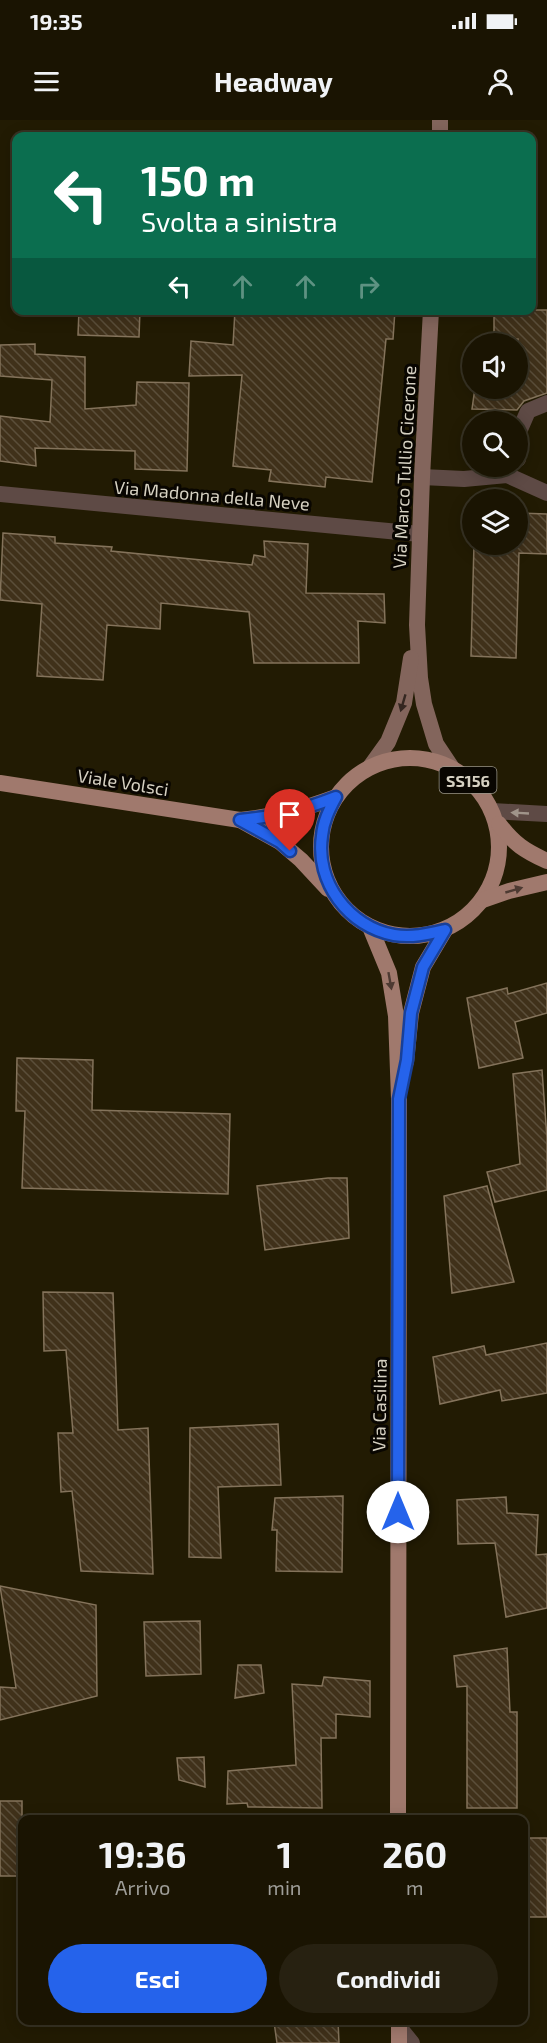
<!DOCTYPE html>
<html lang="it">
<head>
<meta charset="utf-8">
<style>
  body { margin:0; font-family:"Exo 2",sans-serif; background:#272111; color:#f1f3f6; height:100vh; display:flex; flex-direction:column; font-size:22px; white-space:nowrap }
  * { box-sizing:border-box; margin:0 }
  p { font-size:20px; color:#9f9e99 }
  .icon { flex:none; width:33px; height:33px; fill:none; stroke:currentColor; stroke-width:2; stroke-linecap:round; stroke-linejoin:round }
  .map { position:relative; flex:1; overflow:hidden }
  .sheet { position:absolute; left:18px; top:1695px; width:510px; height:210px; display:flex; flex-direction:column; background:#1a1402; border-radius:12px; box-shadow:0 3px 15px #0003,0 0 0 2px #383324 }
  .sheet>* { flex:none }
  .top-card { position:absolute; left:12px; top:12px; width:524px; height:183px; border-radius:12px; box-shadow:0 3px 15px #0003,0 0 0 2px #383324; background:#0b6e4f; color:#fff; overflow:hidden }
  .tools { position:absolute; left:462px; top:213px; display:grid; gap:12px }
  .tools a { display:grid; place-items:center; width:66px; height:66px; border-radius:50%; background:#1a1402; box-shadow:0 3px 15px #0003,0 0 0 2px #383324; font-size:30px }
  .pin { position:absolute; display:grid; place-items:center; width:51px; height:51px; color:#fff; margin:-62px -26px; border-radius:50% 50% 50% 0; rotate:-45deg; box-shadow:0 0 6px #0007 }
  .pin .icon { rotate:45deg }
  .me { position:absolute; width:66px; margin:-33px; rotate:0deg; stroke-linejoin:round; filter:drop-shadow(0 0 4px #0008) }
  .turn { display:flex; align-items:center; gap:21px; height:126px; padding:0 30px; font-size:27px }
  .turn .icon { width:78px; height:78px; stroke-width:2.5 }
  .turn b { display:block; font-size:42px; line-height:51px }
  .lanes { display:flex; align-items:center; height:57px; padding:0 30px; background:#0003; justify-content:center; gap:30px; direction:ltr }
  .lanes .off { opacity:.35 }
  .eta { display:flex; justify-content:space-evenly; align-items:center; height:102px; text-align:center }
  .eta b { font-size:36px; font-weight:700; line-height:42px }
  .action { display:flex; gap:12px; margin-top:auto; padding:12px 30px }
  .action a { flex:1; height:69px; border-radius:36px; background:#2563eb; color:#fff; font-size:24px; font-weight:700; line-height:69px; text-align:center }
  .action a+a { background:#272111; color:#f1f3f6 }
  .status { display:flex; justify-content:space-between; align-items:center; height:42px; padding:0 30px; background:#1a1402; direction:ltr }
  .status svg { height:16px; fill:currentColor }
  header { display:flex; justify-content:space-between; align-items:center; height:78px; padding:0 30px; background:#1a1402; font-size:27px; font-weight:700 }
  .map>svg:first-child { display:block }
  .building { fill:url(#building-back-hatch); stroke:#84735b; stroke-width:1.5 }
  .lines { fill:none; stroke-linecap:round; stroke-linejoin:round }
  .minor { stroke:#5e4a45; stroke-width:16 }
  .secondary { stroke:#83655c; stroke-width:16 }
  .primary { stroke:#a0796d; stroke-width:16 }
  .oneway { fill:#342721 }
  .oneway2 { fill:#a0948a }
  .oneway3 { fill:#4d3a32 }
  .route-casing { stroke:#184099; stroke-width:15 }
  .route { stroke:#2563eb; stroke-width:10 }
  .labels { text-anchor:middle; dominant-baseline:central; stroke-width:6; stroke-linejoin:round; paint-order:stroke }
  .shield { fill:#090601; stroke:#989488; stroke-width:1.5 }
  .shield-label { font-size:16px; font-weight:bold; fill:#d6d1c2 }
  .street-label { font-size:18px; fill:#d6d1c2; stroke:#090601 }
</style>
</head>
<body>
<div class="status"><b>19:35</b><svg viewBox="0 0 49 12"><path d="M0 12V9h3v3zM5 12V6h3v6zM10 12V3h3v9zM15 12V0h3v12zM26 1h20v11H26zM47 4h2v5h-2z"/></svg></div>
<header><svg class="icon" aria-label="menu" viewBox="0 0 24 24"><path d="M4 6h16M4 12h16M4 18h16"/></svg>Headway<svg class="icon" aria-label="person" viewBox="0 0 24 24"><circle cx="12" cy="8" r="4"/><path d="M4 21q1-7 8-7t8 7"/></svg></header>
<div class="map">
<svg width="547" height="1923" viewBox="0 0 547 1923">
  <defs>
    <pattern id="building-back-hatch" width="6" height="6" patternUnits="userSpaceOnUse" patternTransform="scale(1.5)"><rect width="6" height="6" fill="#40311a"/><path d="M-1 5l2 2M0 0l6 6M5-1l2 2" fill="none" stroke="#5b4e3a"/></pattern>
  </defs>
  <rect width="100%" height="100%" fill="#221b03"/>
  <!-- building -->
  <g class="building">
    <path d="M 79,190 L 140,190 L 139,217 L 78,215 Z"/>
    <path d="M 235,190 L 395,190 L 393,219 L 386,219 L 372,362 L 326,357 L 325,367 L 269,361 L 271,350 L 233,346 L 242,255 L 189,256 L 191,221 L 233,225 Z"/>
    <path d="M 494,190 L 547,190 L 547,273 L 524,281 L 517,290 L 472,289 L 475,268 L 518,268 L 518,219 L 507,220 L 507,215 L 494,216 Z"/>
    <path d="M 35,224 L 35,234 L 85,237 L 85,289 L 136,285 L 137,262 L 189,263 L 187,351 L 135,349 L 135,331 L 35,328 L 36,346 L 0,341 L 0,296 L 50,302 L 52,260 L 0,256 L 0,225 Z"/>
    <path d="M 518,393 L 547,394 L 547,434 L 519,433 L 516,538 L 471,536 L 474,424 L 518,424 Z"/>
    <path d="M 3,413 L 55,417 L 55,423 L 112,427 L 111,431 L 252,445 L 254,435 L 265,437 L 264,421 L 308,424 L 306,473 L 384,474 L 385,503 L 358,501 L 359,543 L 254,543 L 249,492 L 161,483 L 160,509 L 107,505 L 103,560 L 37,556 L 42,484 L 0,480 Z"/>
    <path d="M 547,863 L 547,893 L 515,902 L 523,938 L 479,948 L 467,878 L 507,868 L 508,874 Z"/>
    <path d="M 17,938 L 93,940 L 92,990 L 230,994 L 228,1074 L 22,1068 L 25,991 L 16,991 Z"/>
    <path d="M 542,950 L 547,1018 L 547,1070 L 495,1082 L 487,1052 L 520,1044 L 513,954 Z"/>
    <path d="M 328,1058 L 347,1058 L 349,1118 L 265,1130 L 257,1066 Z"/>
    <path d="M 487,1066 L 514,1162 L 452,1173 L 444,1076 Z"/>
    <path d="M 43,1172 L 113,1173 L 118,1310 L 148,1308 L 153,1454 L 81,1451 L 72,1371 L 61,1372 L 58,1313 L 73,1313 L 66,1230 L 44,1231 Z"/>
    <path d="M 547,1223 L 547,1273 L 502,1281 L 500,1270 L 440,1284 L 433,1237 L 484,1226 L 486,1235 Z"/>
    <path d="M 278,1304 L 281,1365 L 218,1367 L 221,1438 L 189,1437 L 190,1308 Z"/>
    <path d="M 343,1376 L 342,1452 L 276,1451 L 277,1410 L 272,1410 L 275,1378 Z"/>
    <path d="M 506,1377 L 507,1393 L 538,1395 L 536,1435 L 547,1434 L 547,1488 L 506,1497 L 495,1423 L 458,1424 L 457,1380 Z"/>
    <path d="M 0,1466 L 96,1485 L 97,1576 L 0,1600 L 0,1567 L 16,1568 Z"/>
    <path d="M 200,1501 L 201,1554 L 146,1556 L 144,1502 Z"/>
    <path d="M 507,1528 L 510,1592 L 517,1592 L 517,1688 L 467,1688 L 467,1566 L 457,1567 L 454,1536 Z"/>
    <path d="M 238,1545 L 261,1545 L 264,1573 L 235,1578 Z"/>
    <path d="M 324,1557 L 370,1561 L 370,1597 L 336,1594 L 336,1618 L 321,1618 L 322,1688 L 248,1687 L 247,1683 L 227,1684 L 228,1651 L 296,1645 L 292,1564 L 322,1566 Z"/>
    <path d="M 204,1637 L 205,1667 L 179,1660 L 177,1638 Z"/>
    <rect x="0" y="1681" width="22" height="75"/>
    <rect x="524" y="1718" width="23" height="79"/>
    <path d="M 296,1900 L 338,1900 L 339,1923 L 277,1923 L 274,1902 L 296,1902 Z"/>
  </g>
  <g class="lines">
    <!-- minor -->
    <g class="minor">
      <path d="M 518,339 L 518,314 L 528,291 L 547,283"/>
      <path d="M 422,357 L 464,359 L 507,355 L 547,373"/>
      <path d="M 0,374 L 420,414"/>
      <path d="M 492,691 L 547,694"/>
      <path d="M 399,1907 L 412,1923"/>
    </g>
    <!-- secondary -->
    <g class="secondary">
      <path d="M 440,16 L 440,0"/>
      <path d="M 431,190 L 422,357 L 417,505 L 420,558 L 424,584 L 436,624 L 452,648"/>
      <path d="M 370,647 L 388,622 L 404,583 L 411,538"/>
    </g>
    <!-- primary -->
    <g class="primary">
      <circle cx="410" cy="727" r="89"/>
      <path d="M 0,663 L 240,700 C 277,696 301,690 336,677"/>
      <path d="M 240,700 L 280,722 L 301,740 L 328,769"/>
      <path d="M 499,704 C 514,724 525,731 547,741"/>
      <path d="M 483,780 L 509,771 L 547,762"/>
      <path d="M 370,807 L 389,853 L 396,896 L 399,979 L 398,1700"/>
      <path d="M 406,942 L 411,893 L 423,847 L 445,810"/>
      <path d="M 399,1900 L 399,1923"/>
    </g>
  </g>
  <!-- one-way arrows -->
  <defs><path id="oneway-solid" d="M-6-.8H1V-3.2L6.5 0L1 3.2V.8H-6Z" transform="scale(1.5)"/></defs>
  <use class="oneway" href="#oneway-solid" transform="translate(403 583) rotate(106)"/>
  <use class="oneway2" href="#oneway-solid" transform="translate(520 693) rotate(-177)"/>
  <g class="oneway3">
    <use href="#oneway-solid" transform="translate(514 770) rotate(-16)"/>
    <use href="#oneway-solid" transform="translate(390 861) rotate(80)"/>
  </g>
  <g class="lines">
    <!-- route casing -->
    <g class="route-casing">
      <path id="route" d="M 290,731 L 280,722 L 240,700 C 278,696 300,691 336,677 C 329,690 323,702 322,716 C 315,762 349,807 394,815 C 412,818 428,814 445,810 L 423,847 L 411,893 L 407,940 L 399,979 L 398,1392"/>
    </g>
    <!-- route -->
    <use href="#route" class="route"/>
  </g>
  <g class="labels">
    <!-- shield labels -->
    <rect class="shield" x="439.5" y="647" width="57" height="26" rx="4.5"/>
    <g class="shield-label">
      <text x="468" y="660">SS156</text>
    </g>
    <!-- street labels -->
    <g class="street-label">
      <text transform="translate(404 347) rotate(-87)">Via Marco Tullio Cicerone</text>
      <text transform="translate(212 375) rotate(5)">Via Madonna della Neve</text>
      <text transform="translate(123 662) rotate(9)">Viale Volsci</text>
      <text transform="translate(379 1285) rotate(-89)">Via Casilina</text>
    </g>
  </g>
</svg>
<div class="tools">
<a><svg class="icon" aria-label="sound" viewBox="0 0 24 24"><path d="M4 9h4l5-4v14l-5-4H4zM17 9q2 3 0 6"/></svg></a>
<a><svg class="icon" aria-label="search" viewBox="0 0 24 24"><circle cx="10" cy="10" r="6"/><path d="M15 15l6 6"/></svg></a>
<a><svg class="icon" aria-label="layers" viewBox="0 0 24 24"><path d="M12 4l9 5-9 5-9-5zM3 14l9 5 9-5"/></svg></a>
</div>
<div class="pin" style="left:290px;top:731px;background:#d93025"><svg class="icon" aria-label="arrive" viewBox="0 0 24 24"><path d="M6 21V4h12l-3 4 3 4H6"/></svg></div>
<svg class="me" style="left:398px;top:1392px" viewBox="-20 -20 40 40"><circle r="19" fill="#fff"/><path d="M0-13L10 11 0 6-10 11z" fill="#2563eb"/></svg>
<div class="top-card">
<div class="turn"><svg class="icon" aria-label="left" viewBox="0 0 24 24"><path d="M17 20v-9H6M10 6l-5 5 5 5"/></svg><div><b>150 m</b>Svolta a sinistra</div></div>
<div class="lanes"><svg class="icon" aria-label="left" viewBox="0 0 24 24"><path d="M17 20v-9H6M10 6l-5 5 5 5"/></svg><svg class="icon off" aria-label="ahead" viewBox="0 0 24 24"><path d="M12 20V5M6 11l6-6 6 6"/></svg><svg class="icon off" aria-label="ahead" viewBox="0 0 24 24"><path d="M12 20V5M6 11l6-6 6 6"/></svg><svg class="icon off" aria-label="right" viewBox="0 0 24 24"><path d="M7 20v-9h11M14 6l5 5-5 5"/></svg></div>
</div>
<section class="sheet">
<div class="eta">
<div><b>19:36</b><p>Arrivo</p></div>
<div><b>1</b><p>min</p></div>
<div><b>260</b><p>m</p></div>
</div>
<div class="action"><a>Esci</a><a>Condividi</a></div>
</section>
</div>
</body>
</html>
